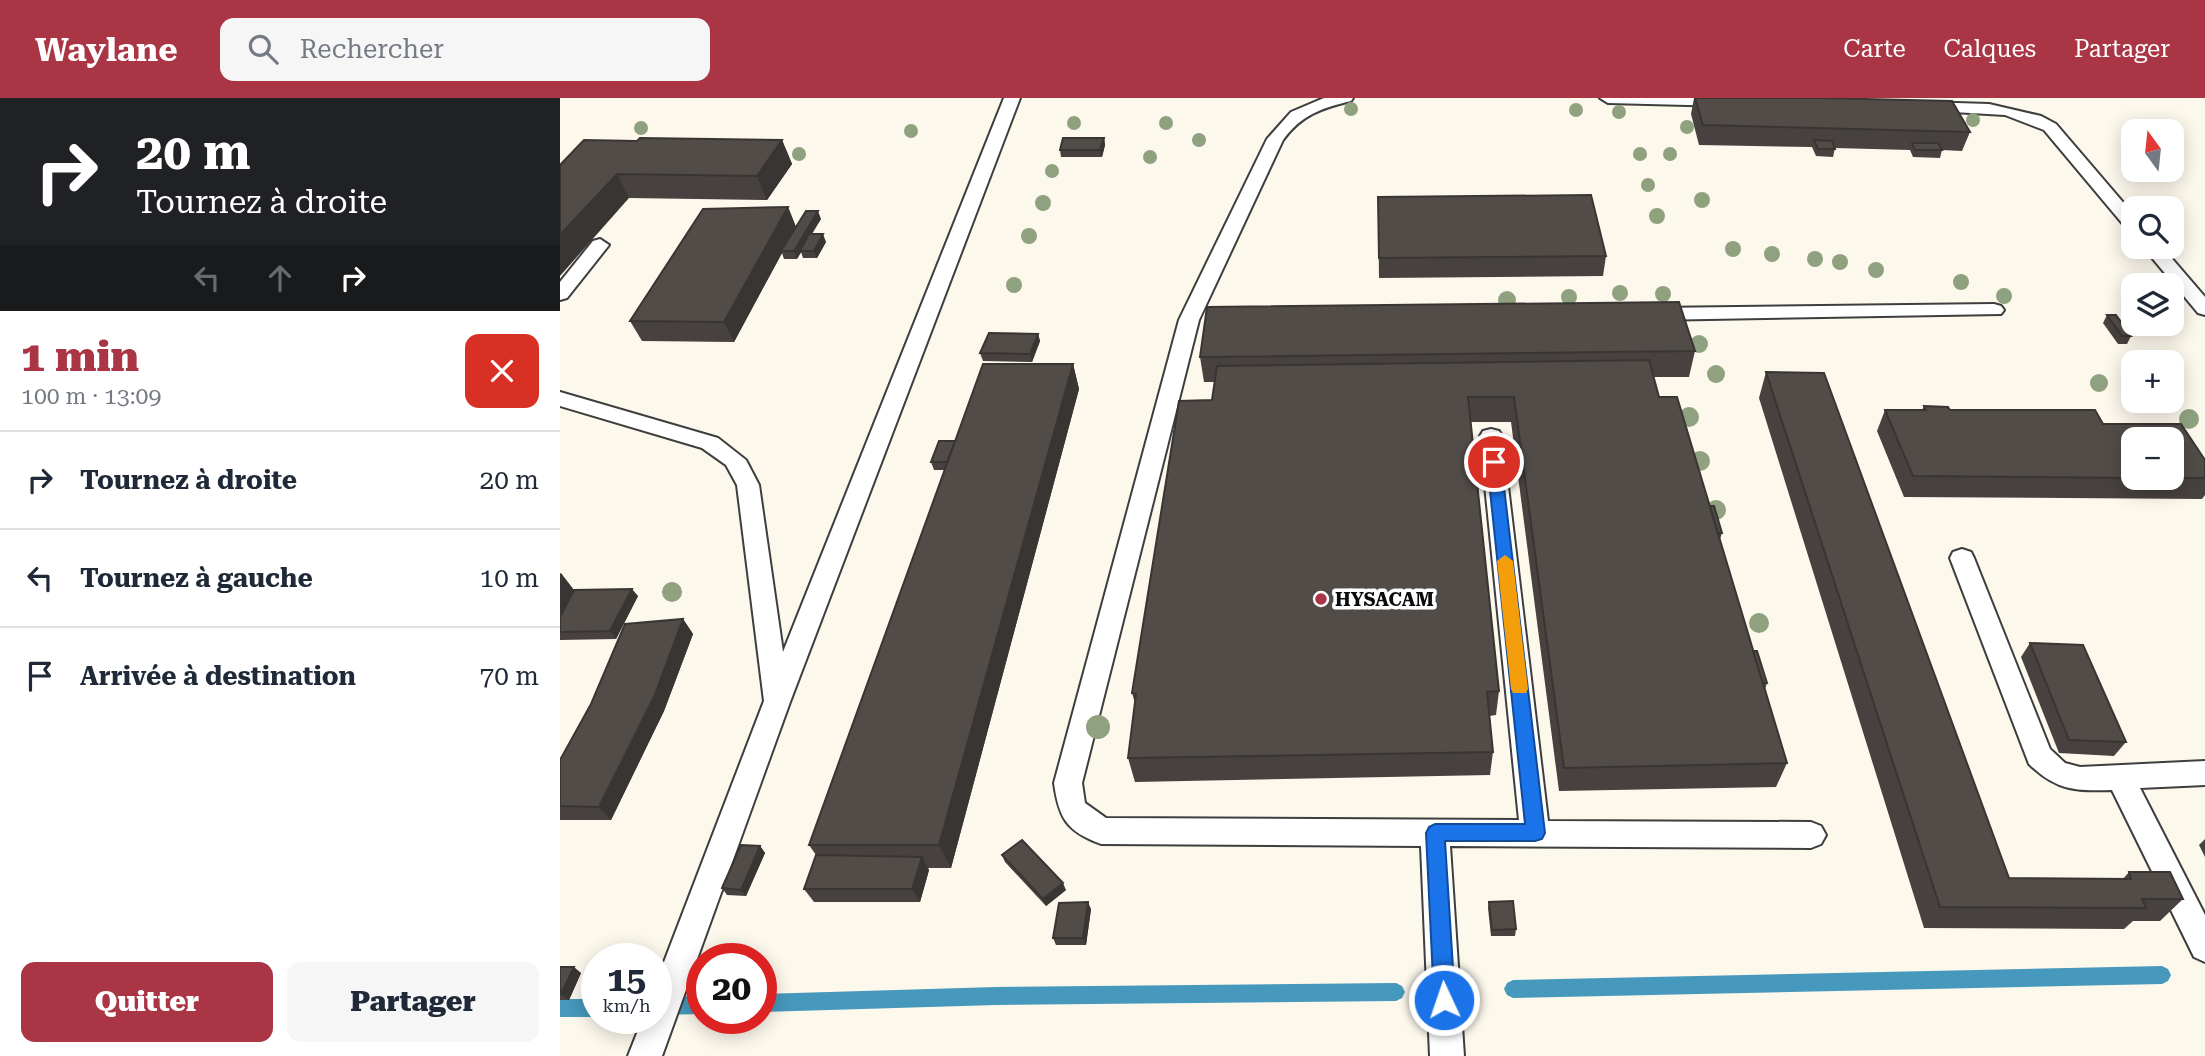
<!DOCTYPE html>
<html lang="fr">
<head>
<meta charset="utf-8">
<style>
  body { margin:0; font-family:"Roboto Serif",serif; background:#f6f6f7; color:#1f2937; height:100vh; display:flex; flex-direction:column; font-size:26px; white-space:nowrap }
  * { box-sizing:border-box; margin:0 }
  p { font-size:23px; color:#747a83 }
  .icon { flex:none; width:38px; height:38px; fill:none; stroke:currentColor; stroke-width:2; stroke-linecap:round; stroke-linejoin:round }
  .map { position:relative; flex:1; overflow:hidden }
  .drawer { display:flex; flex-direction:column; background:#fff; width:560px }
  .drawer>* { flex:none }
  .hud { background:#202124; color:#fff; overflow:hidden }
  .needle { width:46px; rotate:345deg }
  .fabs { position:absolute; left:1561px; top:21px; display:grid; gap:14px }
  .fabs a { display:grid; place-items:center; width:63px; height:63px; border-radius:14px; background:#fff; box-shadow:0 4px 18px #0003; font-size:35px }
  .speed { position:absolute; left:21px; top:845px; display:flex; gap:14px; font-size:35px; font-weight:700; text-align:center }
  .speed>* { display:grid; place-content:center; width:91px; height:91px; border-radius:50%; background:#fff; box-shadow:0 4px 18px #0003; line-height:1 }
  .speed small { font-size:18px; font-weight:400 }
  .speed .limit { border:10px solid #d22; background:#fff; color:#111 }
  .pin { position:absolute; display:grid; place-items:center; width:60px; height:60px; color:#fff; margin:-30px; border:4px solid #fff; border-radius:50%; box-shadow:0 2px 7px #0007 }
  .me { position:absolute; width:77px; margin:-38px; rotate:357deg; stroke-linejoin:round; filter:drop-shadow(0 0 5px #0008) }
  .turn { display:flex; align-items:center; gap:24px; height:147px; padding:0 21px; font-size:32px }
  .turn .icon { width:91px; height:91px; stroke-width:2.5 }
  .turn b { display:block; font-size:49px; line-height:60px }
  .lanes { display:flex; align-items:center; height:66px; padding:0 21px; background:#0003; justify-content:center; gap:35px; direction:ltr }
  .lanes .off { opacity:.35 }
  .round { display:grid; place-items:center; flex:none; width:74px; height:74px; border-radius:14px; background:#f6f6f7 }
  .headline { display:flex; align-items:center; justify-content:space-between; height:119px; padding:0 21px }
  h1 { font-size:42px; font-weight:800; line-height:52px; color:#aa3545 }
  .primary-button { display:flex; gap:14px; margin-top:auto; padding:14px 21px }
  .primary-button a { flex:1; height:80px; border-radius:14px; background:#aa3545; color:#fff; font-size:28px; font-weight:800; line-height:80px; text-align:center }
  .primary-button a+a { background:#f6f6f7; color:#1f2937 }
  ul { padding:0; list-style:none }
  li { display:flex; align-items:center; gap:21px; height:98px; padding:0 21px; border-top:2px solid #e0e1e3 }
  li div { flex:1 }
  li b { display:block; font-size:26px }
  li em { font-style:normal }
  header { display:flex; align-items:center; gap:42px; box-sizing:border-box; height:98px; padding:0 35px; background:#aa3545; color:#fff }
  header strong { font-size:33px }
  nav { display:flex; gap:38px; margin-inline-start:auto; font-size:24px }
  .search { width:490px; height:63px; background:#f6f6f7; display:flex; align-items:center; gap:18px; box-sizing:border-box; padding:0 24px; border-radius:14px; color:#747a83; font-size:26px }
  main { display:flex; flex:1; min-height:0 }
  .map>svg:first-child { display:block }
  .lines { fill:none; stroke-linecap:round; stroke-linejoin:round }
  .stream { fill:#4698bc; fill-rule:evenodd }
  .lane-casing { stroke:#3e3e3e; stroke-width:4 }
  .lane { fill:#fff; fill-rule:evenodd }
  .tree { fill:#8fa17e }
  .wall { fill:#47413f }
  .shaded-wall { fill:#393533 }
  .building { fill:#524c49; stroke:#393533; stroke-width:2 }
  .route { fill:#1a73e8; stroke:#114b97; stroke-width:2 }
  .slow { fill:#f59e0b }
  .poi-dot { fill:#aa3545; stroke:#fff; stroke-width:2.5 }
  .labels { text-anchor:middle; dominant-baseline:central; stroke-width:7; stroke-linejoin:round; paint-order:stroke }
  .poi-label { font-size:19px; font-weight:bold; fill:#0b0b0b; stroke:#fff; text-anchor:start }
</style>
</head>
<body>
<header>
<strong>Waylane</strong>
<div class="search"><svg class="icon" aria-label="search" viewBox="0 0 24 24"><circle cx="10" cy="10" r="6"/><path d="M15 15l6 6"/></svg>Rechercher</div>
<nav><a>Carte</a><a>Calques</a><a>Partager</a></nav>
</header>
<main>
<section class="drawer">
<div class="hud">
<div class="turn"><svg class="icon" aria-label="right" viewBox="0 0 24 24"><path d="M7 20v-9h11M14 6l5 5-5 5"/></svg><div><b>20 m</b>Tournez à droite</div></div>
<div class="lanes"><svg class="icon off" aria-label="left" viewBox="0 0 24 24"><path d="M17 20v-9H6M10 6l-5 5 5 5"/></svg><svg class="icon off" aria-label="ahead" viewBox="0 0 24 24"><path d="M12 20V5M6 11l6-6 6 6"/></svg><svg class="icon" aria-label="right" viewBox="0 0 24 24"><path d="M7 20v-9h11M14 6l5 5-5 5"/></svg></div>
</div>
<div class="headline"><div><h1>1 min</h1><p>100 m · 13:09</p></div><a class="round" style="background:#d93025;color:#fff"><svg class="icon" aria-label="close" viewBox="0 0 24 24"><path d="M6 6l12 12M18 6L6 18"/></svg></a></div>
<ul>
<li><svg class="icon" aria-label="right" viewBox="0 0 24 24"><path d="M7 20v-9h11M14 6l5 5-5 5"/></svg><div><b>Tournez à droite</b></div><em>20 m</em></li>
<li><svg class="icon" aria-label="left" viewBox="0 0 24 24"><path d="M17 20v-9H6M10 6l-5 5 5 5"/></svg><div><b>Tournez à gauche</b></div><em>10 m</em></li>
<li><svg class="icon" aria-label="arrive" viewBox="0 0 24 24"><path d="M6 21V4h12l-3 4 3 4H6"/></svg><div><b>Arrivée à destination</b></div><em>70 m</em></li>
</ul>
<div class="primary-button"><a>Quitter</a><a>Partager</a></div>
</section>
<div class="map">
<svg width="1645" height="958" viewBox="0 0 1645 958">
  <rect width="100%" height="100%" fill="#fdf8ec"/>
  <g class="lines">
    <!-- stream -->
    <g class="stream">
      <path d="M 1602,868 L 1608,871 L 1611,877 L 1608,883 L 1602,886 L 953,900 L 947,897 L 944,891 L 947,885 L 953,882 Z"/>
      <path d="M 836,885 L 842,888 L 845,894 L 842,900 L 836,903 L 436,907 L 201,914 L 201,896 L 436,889 Z"/>
      <path d="M 142,898 L 142,916 L 101,917 L 96,915 L 96,901 L 101,899 Z"/>
      <rect x="0" y="901" width="37" height="18"/>
    </g>
    <!-- lane casing -->
    <g class="lane-casing">
      <g id="lane">
        <path d="M 444,0 L 460,0 L 230,604 L 102,958 L 68,958 L 83,920 L 96,920 L 96,885 L 204,603 L 177,387 L 166,367 L 142,350 L 0,308 L 0,294 L 158,340 L 186,362 L 199,387 L 223,554 Z"/>
        <path d="M 764,0 L 793,0 L 791,3 C 762,10 741,17 723,42 L 639,222 L 522,685 L 525,705 L 546,720 L 959,722 L 920,338 L 923,333 L 931,331 L 939,333 L 942,338 L 988,723 L 1251,724 L 1261,728 L 1266,737 L 1261,746 L 1251,750 L 890,748 L 904,958 L 870,958 L 861,748 L 541,746 C 506,733 499,720 494,685 L 619,222 L 707,41 L 731,14 Z"/>
        <path d="M 1040,0 L 1173,0 L 1175,3 L 1167,8 L 1048,5 Z"/>
        <path d="M 1364,4 L 1429,6 L 1481,18 L 1496,26 L 1573,116 L 1573,132 L 1567,131 L 1484,32 L 1445,17 L 1358,12 L 1356,9 Z"/>
        <path d="M 40,141 L 49,147 L 7,200 L 0,202 L 0,184 L 33,143 Z"/>
        <path d="M 1583,149 L 1602,149 L 1645,199 L 1645,217 L 1638,215 Z"/>
        <path d="M 1434,206 L 1441,208 L 1444,212 L 1441,216 L 1092,222 L 1082,216 L 1092,210 Z"/>
        <path d="M 1402,451 L 1411,454 L 1414,460 L 1490,651 L 1505,665 L 1520,669 L 1645,663 L 1645,687 L 1580,690 L 1645,817 L 1645,864 L 1634,859 L 1552,692 C 1515,693 1497,693 1469,666 L 1390,460 L 1393,454 Z"/>
      </g>
    </g>
    <!-- lane -->
    <use href="#lane" class="lane"/>
  </g>
  <!-- trees -->
  <g class="tree">
    <circle cx="791" cy="11" r="7"/>
    <circle cx="1016" cy="12" r="7"/>
    <circle cx="1059" cy="14" r="7"/>
    <circle cx="1413" cy="22" r="7"/>
    <circle cx="514" cy="25" r="7"/>
    <circle cx="606" cy="25" r="7"/>
    <circle cx="1127" cy="29" r="7"/>
    <circle cx="81" cy="30" r="7"/>
    <circle cx="351" cy="33" r="7"/>
    <circle cx="639" cy="42" r="7"/>
    <circle cx="239" cy="56" r="7"/>
    <circle cx="1080" cy="56" r="7"/>
    <circle cx="1110" cy="56" r="7"/>
    <circle cx="590" cy="59" r="7"/>
    <circle cx="492" cy="73" r="7"/>
    <circle cx="1088" cy="87" r="7"/>
    <circle cx="1142" cy="102" r="8"/>
    <circle cx="483" cy="105" r="8"/>
    <circle cx="1097" cy="118" r="8"/>
    <circle cx="469" cy="138" r="8"/>
    <circle cx="1173" cy="151" r="8"/>
    <circle cx="1212" cy="156" r="8"/>
    <circle cx="1255" cy="161" r="8"/>
    <circle cx="1280" cy="164" r="8"/>
    <circle cx="1316" cy="172" r="8"/>
    <circle cx="1401" cy="184" r="8"/>
    <circle cx="454" cy="187" r="8"/>
    <circle cx="1060" cy="195" r="8"/>
    <circle cx="1103" cy="196" r="8"/>
    <circle cx="1444" cy="198" r="8"/>
    <circle cx="1009" cy="199" r="8"/>
    <circle cx="947" cy="202" r="9"/>
    <circle cx="1139" cy="246" r="9"/>
    <circle cx="1156" cy="276" r="9"/>
    <circle cx="1539" cy="285" r="9"/>
    <circle cx="1129" cy="319" r="10"/>
    <circle cx="1629" cy="321" r="10"/>
    <circle cx="1140" cy="363" r="10"/>
    <circle cx="1156" cy="412" r="10"/>
    <circle cx="112" cy="494" r="10"/>
    <circle cx="1199" cy="525" r="10"/>
    <circle cx="538" cy="629" r="12"/>
  </g>
  <!-- wall -->
  <g class="wall">
    <path d="M 1134,0 L 1261,0 L 1410,34 L 1402,53 L 1382,52 L 1380,60 L 1353,59 L 1350,52 L 1275,50 L 1273,59 L 1256,58 L 1252,49 L 1139,47 L 1131,16 Z"/>
    <path d="M 544,40 L 545,47 L 542,59 L 501,59 L 500,52 Z"/>
    <path d="M 222,42 L 232,66 L 207,102 L 69,100 L 0,67 L 77,43 Z"/>
    <path d="M 818,99 L 1046,158 L 1043,178 L 819,180 Z"/>
    <path d="M 228,109 L 236,129 L 261,121 L 251,136 L 266,144 L 257,160 L 243,160 L 241,154 L 237,161 L 224,161 L 222,155 L 174,244 L 82,243 L 70,223 Z"/>
    <path d="M 1547,217 L 1571,238 L 1567,246 L 1558,246 L 1543,225 Z"/>
    <path d="M 478,236 L 480,243 L 472,264 L 423,263 L 420,255 Z"/>
    <path d="M 1135,253 L 1129,279 L 1093,279 L 1099,299 L 1162,435 L 1160,441 L 1193,553 L 1207,585 L 1205,591 L 1227,665 L 1216,689 L 999,693 L 951,324 L 910,324 L 939,593 L 936,617 L 929,618 L 933,654 L 930,677 L 575,684 L 568,660 L 575,605 L 572,595 L 652,302 L 655,284 L 644,284 L 640,259 Z"/>
    <path d="M 513,266 L 519,291 L 391,770 L 368,770 L 369,772 L 360,804 L 254,804 L 244,791 L 256,757 L 249,747 L 385,372 L 374,372 L 371,364 L 395,343 Z"/>
    <path d="M 1206,274 L 1449,780 L 1563,781 L 1569,774 L 1623,801 L 1600,823 L 1573,823 L 1564,831 L 1364,830 L 1199,300 Z"/>
    <path d="M 1364,308 L 1390,312 L 1543,326 L 1645,362 L 1645,397 L 1642,401 L 1344,399 L 1317,333 L 1325,312 L 1362,312 Z"/>
    <path d="M 0,475 L 14,492 L 78,498 L 56,541 L 0,542 Z"/>
    <path d="M 123,521 L 133,536 L 104,613 L 51,722 L 0,722 L 0,662 Z"/>
    <path d="M 1470,545 L 1566,644 L 1554,658 L 1499,655 L 1461,559 Z"/>
    <path d="M 1645,741 L 1645,759 L 1639,747 Z"/>
    <path d="M 200,748 L 205,755 L 186,798 L 167,797 L 162,790 Z"/>
    <path d="M 442,757 L 506,792 L 486,808 L 445,764 Z"/>
    <path d="M 929,804 L 956,831 L 955,838 L 931,838 L 928,810 Z"/>
    <path d="M 531,811 L 526,847 L 496,847 L 493,840 Z"/>
    <path d="M 0,869 L 21,875 L 9,902 L 0,902 Z"/>
  </g>
  <!-- shaded-wall -->
  <g class="shaded-wall">
    <path d="M 544,40 L 545,47 L 542,59 L 540,52 Z"/>
    <path d="M 222,42 L 232,66 L 207,102 L 197,78 Z"/>
    <path d="M 57,76 L 69,100 L 0,178 L 0,137 Z"/>
    <path d="M 228,109 L 236,129 L 221,153 L 222,155 L 174,244 L 164,224 Z"/>
    <path d="M 258,113 L 261,121 L 237,161 L 234,153 Z"/>
    <path d="M 263,136 L 266,144 L 257,160 L 254,153 Z"/>
    <path d="M 478,236 L 480,243 L 472,264 L 470,256 Z"/>
    <path d="M 513,266 L 519,291 L 391,770 L 379,747 Z"/>
    <path d="M 1,475 L 20,500 L 0,534 L 0,476 Z"/>
    <path d="M 72,491 L 78,498 L 56,541 L 50,533 Z"/>
    <path d="M 123,521 L 133,536 L 104,613 L 51,722 L 39,709 Z"/>
    <path d="M 200,748 L 205,755 L 186,798 L 181,792 Z"/>
    <path d="M 362,759 L 369,772 L 360,804 L 352,791 Z"/>
    <path d="M 503,785 L 506,792 L 486,808 L 483,801 Z"/>
    <path d="M 528,804 L 531,811 L 526,847 L 523,840 Z"/>
    <path d="M 14,869 L 21,875 L 9,902 L 1,896 Z"/>
  </g>
  <!-- building -->
  <g class="building">
    <path d="M 1135,0 L 1261,0 L 1392,3 L 1410,34 L 1143,27 Z"/>
    <path d="M 80,40 L 222,42 L 197,78 L 57,76 L 0,137 L 0,67 L 24,42 L 77,43 Z"/>
    <path d="M 503,40 L 544,40 L 540,52 L 500,52 Z"/>
    <path d="M 1254,42 L 1272,43 L 1275,51 L 1258,51 Z"/>
    <path d="M 1352,45 L 1378,45 L 1382,52 L 1355,52 Z"/>
    <path d="M 1031,97 L 1046,158 L 819,160 L 818,99 Z"/>
    <path d="M 228,109 L 164,224 L 70,223 L 143,111 Z"/>
    <path d="M 246,113 L 258,113 L 234,153 L 221,153 Z"/>
    <path d="M 249,136 L 263,136 L 254,153 L 240,153 Z"/>
    <path d="M 1119,204 L 1135,253 L 640,259 L 647,209 Z"/>
    <path d="M 1547,217 L 1556,217 L 1571,238 L 1562,238 Z"/>
    <path d="M 429,235 L 478,236 L 470,256 L 420,255 Z"/>
    <path d="M 1089,262 L 1099,299 L 1117,299 L 1227,665 L 1004,670 L 954,299 L 908,299 L 939,593 L 927,594 L 933,654 L 568,660 L 576,596 L 572,595 L 619,303 L 652,302 L 657,268 Z"/>
    <path d="M 423,266 L 513,266 L 379,747 L 249,747 Z"/>
    <path d="M 1206,274 L 1264,275 L 1449,780 L 1571,781 L 1569,774 L 1610,774 L 1623,801 L 1582,801 L 1586,810 L 1380,809 Z"/>
    <path d="M 1364,308 L 1388,309 L 1390,312 L 1535,312 L 1543,326 L 1621,326 L 1645,362 L 1645,380 L 1583,380 L 1612,380 L 1612,341 L 1573,341 L 1573,380 L 1353,378 L 1325,312 L 1366,312 Z"/>
    <path d="M 379,343 L 395,343 L 387,364 L 371,364 Z"/>
    <path d="M 1150,408 L 1154,408 L 1162,435 L 1158,435 Z"/>
    <path d="M 72,491 L 50,533 L 0,534 L 0,519 L 14,492 Z"/>
    <path d="M 123,521 L 94,599 L 39,709 L 0,708 L 0,662 L 31,606 L 65,526 Z"/>
    <path d="M 1470,545 L 1523,547 L 1566,644 L 1509,642 Z"/>
    <path d="M 1193,553 L 1197,553 L 1207,585 L 1203,585 Z"/>
    <path d="M 462,742 L 503,785 L 483,801 L 442,757 Z"/>
    <path d="M 181,747 L 200,748 L 181,792 L 162,790 Z"/>
    <path d="M 256,757 L 362,759 L 352,791 L 244,791 Z"/>
    <path d="M 953,803 L 956,831 L 932,832 L 929,804 Z"/>
    <path d="M 528,804 L 523,840 L 493,840 L 499,805 Z"/>
    <path d="M 0,869 L 14,869 L 1,896 L 0,896 Z"/>
  </g>
  <!-- route -->
  <path class="route" d="M 934,359 L 941,364 L 985,735 L 982,741 L 975,743 L 885,743 L 895,902 L 892,909 L 884,912 L 877,909 L 874,902 L 866,735 L 869,729 L 875,726 L 965,726 L 927,364 Z"/>
  <!-- slow -->
  <path class="slow" d="M 945,457 L 953,463 L 968,591 L 966,595 L 953,595 L 951,591 L 937,463 Z"/>
  <!-- markers -->
  <circle class="poi-dot" cx="761" cy="501" r="7"/>
  <g class="labels">
    <!-- poi labels -->
    <g class="poi-label">
      <text x="775" y="501">HYSACAM</text>
    </g>
  </g>
</svg>
<div class="fabs">
<a><svg class="needle" viewBox="-14 -14 28 28"><path d="M0-13l5 13h-10z" fill="#e53935"/><path d="M0 13l5-13h-10z" fill="#747a83"/></svg></a>
<a><svg class="icon" aria-label="search" viewBox="0 0 24 24"><circle cx="10" cy="10" r="6"/><path d="M15 15l6 6"/></svg></a>
<a><svg class="icon" aria-label="layers" viewBox="0 0 24 24"><path d="M12 4l9 5-9 5-9-5zM3 14l9 5 9-5"/></svg></a>
<a>+</a>
<a>−</a>
</div>
<div class="speed"><div>15<small>km/h</small></div><div class="limit">20</div></div>
<div class="pin" style="left:934px;top:364px;background:#d93025"><svg class="icon" aria-label="arrive" viewBox="0 0 24 24"><path d="M6 21V4h12l-3 4 3 4H6"/></svg></div>
<svg class="me" style="left:884px;top:902px" viewBox="-20 -20 40 40"><circle r="17" fill="#1a73e8" stroke="#fff" stroke-width="3"/><path d="M0-11L8 9 0 5-8 9z" fill="#fff"/></svg>
</div>
</main>
</body>
</html>
